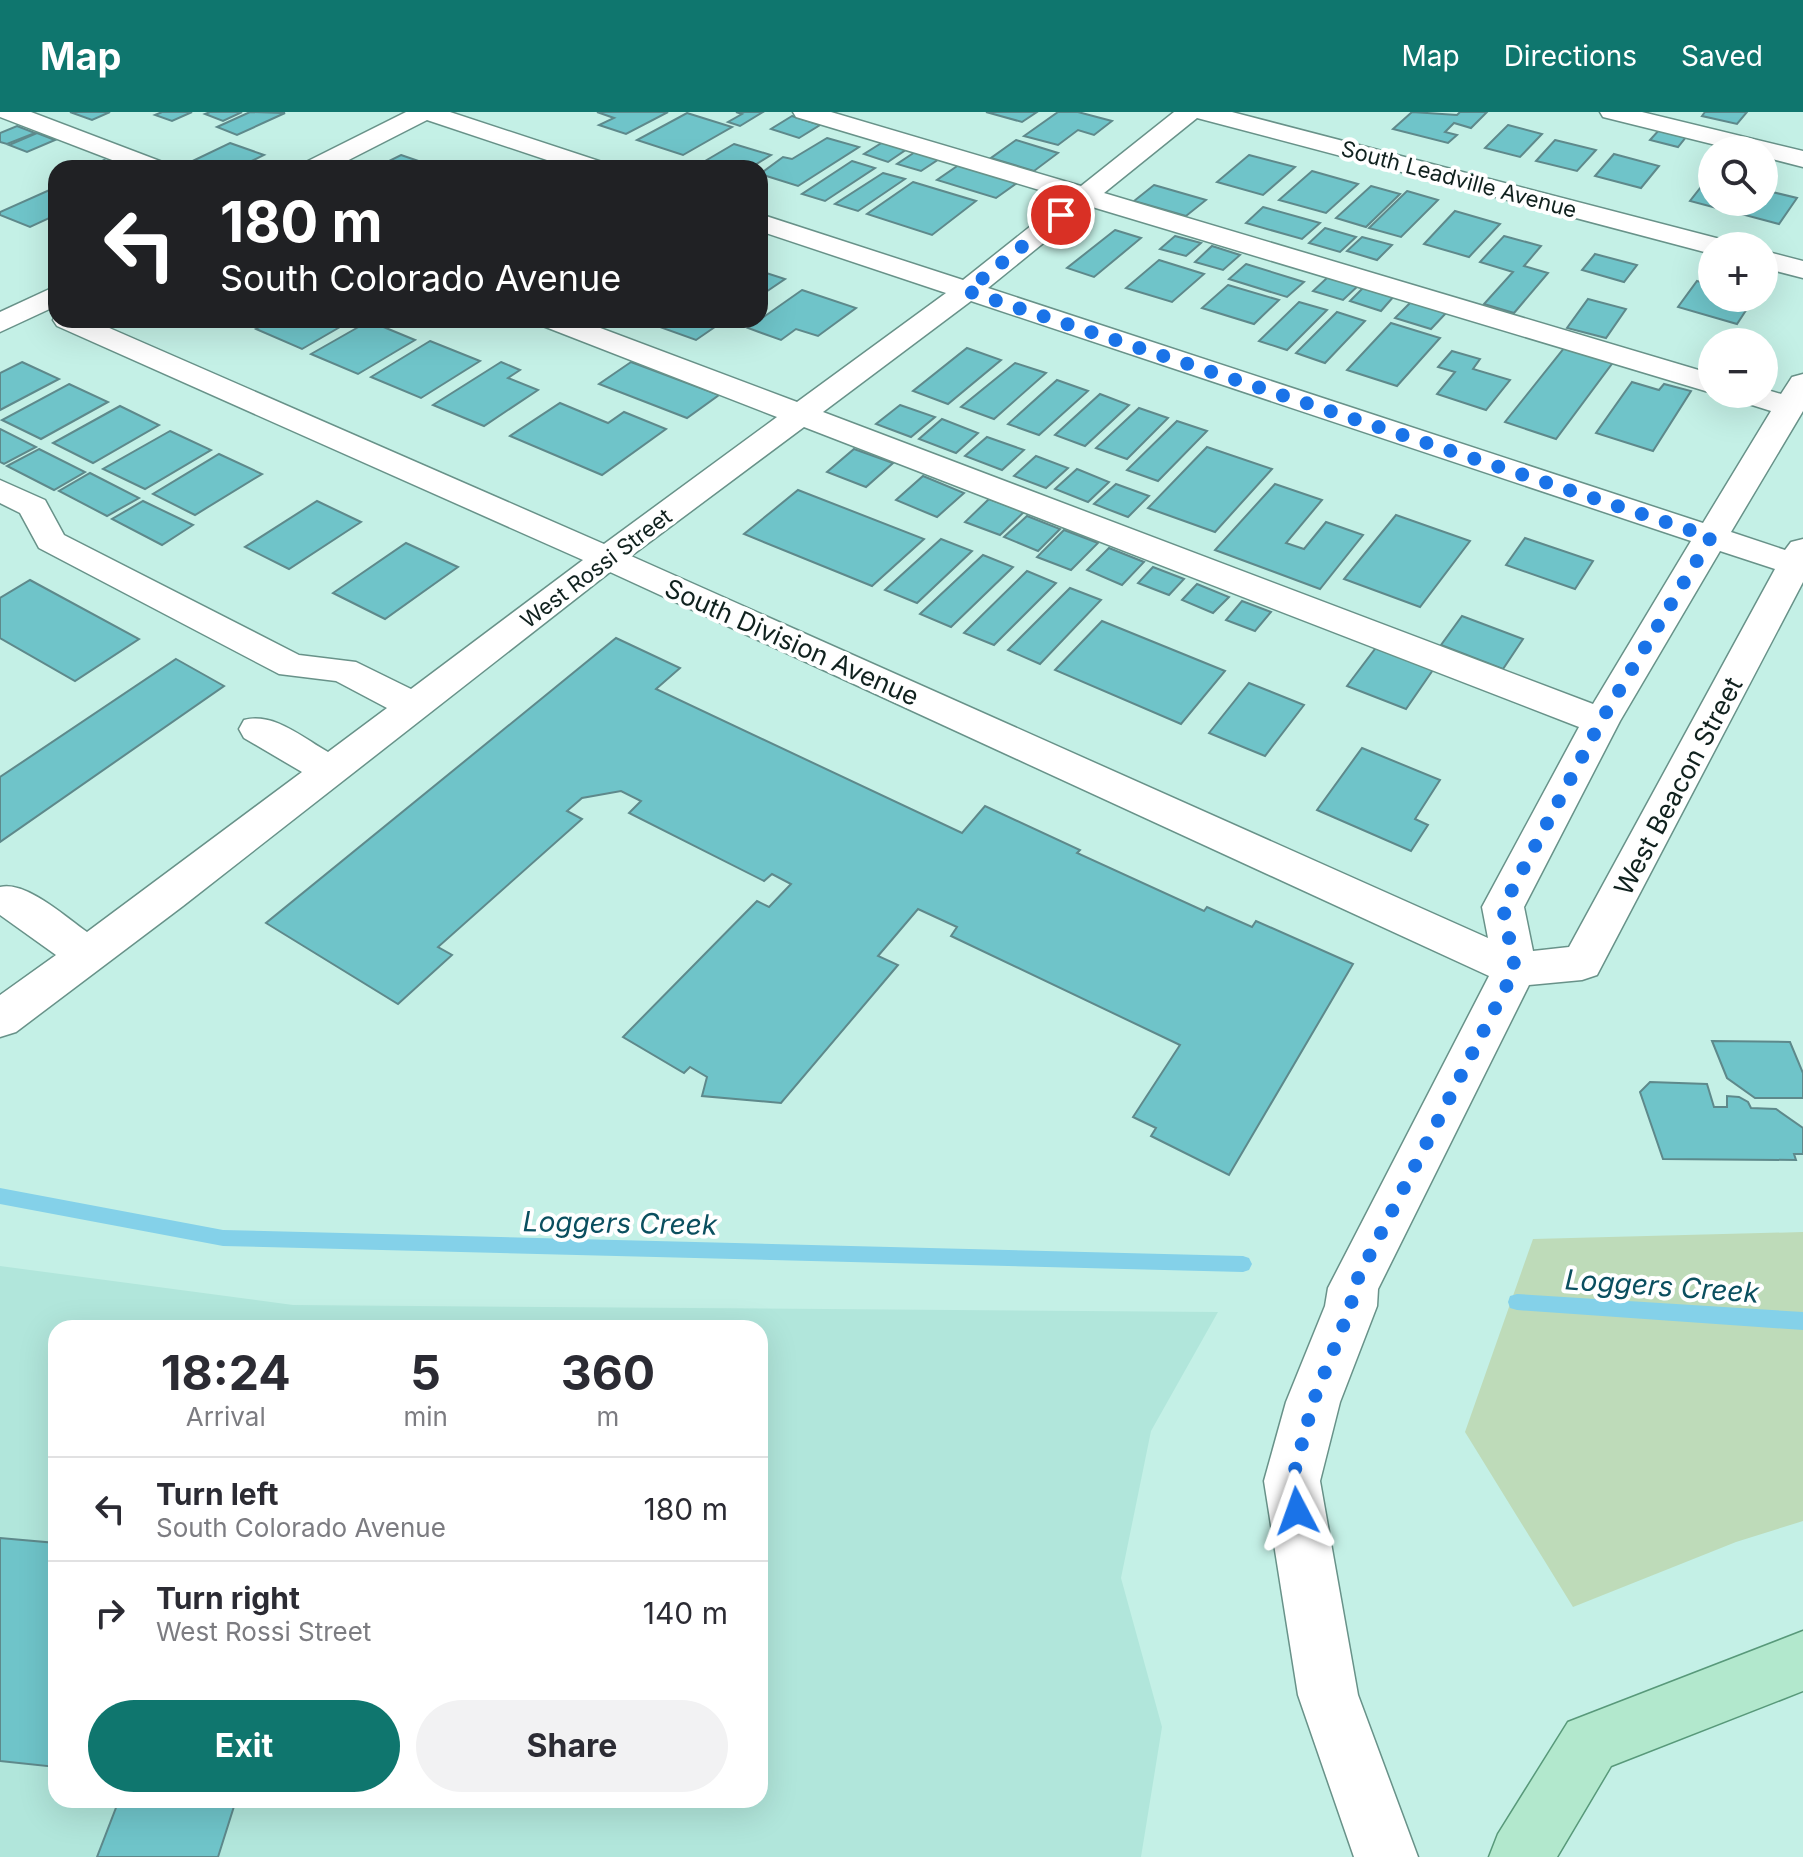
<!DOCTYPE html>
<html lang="en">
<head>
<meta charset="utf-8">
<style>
  body { margin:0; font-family:Inter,sans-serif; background:#f2f2f3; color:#2b2b33; height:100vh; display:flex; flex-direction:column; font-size:30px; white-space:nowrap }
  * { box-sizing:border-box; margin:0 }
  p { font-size:26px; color:#7c7c81 }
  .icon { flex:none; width:44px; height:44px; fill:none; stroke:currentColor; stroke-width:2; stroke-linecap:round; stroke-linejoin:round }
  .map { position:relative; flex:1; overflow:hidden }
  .drawer { position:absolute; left:48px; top:1208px; width:720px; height:488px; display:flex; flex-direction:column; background:#fff; border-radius:24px; box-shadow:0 8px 32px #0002 }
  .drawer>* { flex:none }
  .top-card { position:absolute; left:48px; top:48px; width:720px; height:168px; border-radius:24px; box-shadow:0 8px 32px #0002; background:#202124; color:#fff; overflow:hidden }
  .buttons { position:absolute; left:1698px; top:24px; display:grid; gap:16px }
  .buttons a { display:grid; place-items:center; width:80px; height:80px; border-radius:50%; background:#fff; box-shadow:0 8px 32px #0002; font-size:40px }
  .pin { position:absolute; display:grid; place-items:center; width:68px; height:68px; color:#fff; margin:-34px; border:4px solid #fff; border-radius:50%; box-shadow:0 2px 8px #0007 }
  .me { position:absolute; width:88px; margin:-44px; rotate:356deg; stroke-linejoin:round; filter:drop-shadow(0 0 6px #0008) }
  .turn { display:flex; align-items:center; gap:28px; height:168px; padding:0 40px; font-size:36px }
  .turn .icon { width:104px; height:104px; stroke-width:2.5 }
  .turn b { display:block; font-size:56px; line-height:68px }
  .eta { display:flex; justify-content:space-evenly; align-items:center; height:136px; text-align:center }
  .eta b { font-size:48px; font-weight:700; line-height:56px }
  .primary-button { display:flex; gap:16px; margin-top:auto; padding:16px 40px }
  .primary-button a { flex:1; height:92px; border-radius:48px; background:#0f766e; color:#fff; font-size:32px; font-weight:700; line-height:92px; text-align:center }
  .primary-button a+a { background:#f2f2f3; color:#2b2b33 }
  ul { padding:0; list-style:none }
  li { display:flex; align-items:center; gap:24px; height:104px; padding:0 40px; border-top:2px solid #e1e1e2 }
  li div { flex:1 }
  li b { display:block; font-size:30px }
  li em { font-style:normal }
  header { display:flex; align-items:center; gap:48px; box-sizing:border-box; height:112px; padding:0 40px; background:#0f766e; color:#fff }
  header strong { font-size:38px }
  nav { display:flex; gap:44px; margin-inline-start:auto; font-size:28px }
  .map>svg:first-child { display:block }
  .built { fill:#b1e6db; fill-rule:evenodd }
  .green { fill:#bedbb9 }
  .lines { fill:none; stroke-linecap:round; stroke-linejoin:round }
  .stream { fill:#84d1e9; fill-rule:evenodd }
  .building { fill:#6fc4c9; stroke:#5e898b; stroke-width:2 }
  .minor-casing { stroke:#689289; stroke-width:3 }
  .major-casing { stroke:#58997a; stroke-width:3 }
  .minor { fill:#fff; fill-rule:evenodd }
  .major { fill:#b2e8cd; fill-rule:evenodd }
  .route { stroke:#1a73e8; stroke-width:14; stroke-dasharray:0 25.2 }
  .labels { text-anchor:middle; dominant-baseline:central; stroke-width:8; stroke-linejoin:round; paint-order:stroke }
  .far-street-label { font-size:22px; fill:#10211e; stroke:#fff }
  .street-label { font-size:26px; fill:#10211e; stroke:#fff }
  .water-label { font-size:28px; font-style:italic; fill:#0a4f5f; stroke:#fff }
</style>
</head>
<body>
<header>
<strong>Map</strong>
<nav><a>Map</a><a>Directions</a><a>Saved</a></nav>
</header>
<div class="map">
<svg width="1803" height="1745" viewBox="0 0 1803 1745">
  <rect width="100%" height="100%" fill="#c4f0e6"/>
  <!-- built -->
  <path class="built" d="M 0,1154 L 293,1193 L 1218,1200 L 1151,1319 L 1121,1466 L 1162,1615 L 1141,1745 L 0,1745 ZM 56,1216 L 760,1216 L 760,1688 L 56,1688 Z"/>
  <!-- green -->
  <path class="green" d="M 1803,1120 L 1803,1409 L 1736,1430 L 1573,1495 L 1465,1320 L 1533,1127 Z"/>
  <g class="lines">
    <!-- stream -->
    <g class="stream">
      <path d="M 0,1076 L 223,1118 L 1243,1144 L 1249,1146 L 1252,1152 L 1249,1158 L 1243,1160 L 223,1134 L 0,1092 Z"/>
      <path d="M 1517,1182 L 1803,1200 L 1803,1218 L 1517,1198 L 1510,1196 L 1508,1190 L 1510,1184 Z"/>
    </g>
  </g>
  <!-- building -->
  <g class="building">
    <path d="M 70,0 L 110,0 L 92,8 Z"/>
    <path d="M 162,0 L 192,0 L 172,9 L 155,3 Z"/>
    <path d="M 210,0 L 242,0 L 223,9 L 205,2 Z"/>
    <path d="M 250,0 L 285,1 L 237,23 L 217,15 Z"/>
    <path d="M 597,0 L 668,0 L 626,22 L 599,13 L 614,6 Z"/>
    <path d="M 736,0 L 763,0 L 740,14 L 728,10 L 742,2 Z"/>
    <path d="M 986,0 L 1037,0 L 1022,10 Z"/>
    <path d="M 1058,0 L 1078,0 L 1112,9 L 1094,23 L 1078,18 L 1058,33 L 1024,24 Z"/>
    <path d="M 1412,0 L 1457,3 L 1460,0 L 1487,0 L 1471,16 L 1454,11 L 1445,20 L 1457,23 L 1448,31 L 1393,17 Z"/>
    <path d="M 1705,0 L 1747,0 L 1737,12 L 1702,4 Z"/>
    <path d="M 687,1 L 732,15 L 683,43 L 637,28 Z"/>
    <path d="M 792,4 L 820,13 L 799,26 L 771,17 Z"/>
    <path d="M 1508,13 L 1542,22 L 1520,45 L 1485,36 Z"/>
    <path d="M 17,14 L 35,21 L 7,32 L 0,30 L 0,21 Z"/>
    <path d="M 1659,18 L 1686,25 L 1678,35 L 1650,28 Z"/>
    <path d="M 37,21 L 55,28 L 27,40 L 9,33 Z"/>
    <path d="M 827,26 L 859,35 L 798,74 L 760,62 L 783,45 L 792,47 Z"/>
    <path d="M 1016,28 L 1058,41 L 1034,59 L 991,46 Z"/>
    <path d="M 1555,28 L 1596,38 L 1577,59 L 1536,49 Z"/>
    <path d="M 883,30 L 907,37 L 888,50 L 864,42 Z"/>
    <path d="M 230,31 L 264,43 L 237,56 L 178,56 Z"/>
    <path d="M 734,32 L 771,43 L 750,56 L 711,56 L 700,52 Z"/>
    <path d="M 915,40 L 939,47 L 921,59 L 897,52 Z"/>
    <path d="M 1614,42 L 1659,54 L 1641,76 L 1595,64 Z"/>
    <path d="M 401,43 L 433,54 L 375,56 Z"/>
    <path d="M 1249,43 L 1295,55 L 1263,83 L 1217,70 Z"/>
    <path d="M 104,48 L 124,56 L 87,56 Z"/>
    <path d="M 852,49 L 875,56 L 825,89 L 802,82 Z"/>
    <path d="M 963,50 L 1021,68 L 996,86 L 937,68 Z"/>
    <path d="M 1312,59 L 1358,72 L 1326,101 L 1279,88 Z"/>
    <path d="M 883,61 L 905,67 L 858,99 L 835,92 Z"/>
    <path d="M 1712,61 L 1712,90 L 1739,90 L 1732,100 L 1690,89 Z"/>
    <path d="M 913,70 L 976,89 L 932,123 L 867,102 Z"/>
    <path d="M 1154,73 L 1206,88 L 1186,104 L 1134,89 Z"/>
    <path d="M 1371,74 L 1400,82 L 1366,115 L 1336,106 Z"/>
    <path d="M 54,76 L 56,103 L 30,115 L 0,103 L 0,100 Z"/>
    <path d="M 1764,78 L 1797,86 L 1779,112 L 1741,102 L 1750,90 L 1764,90 Z"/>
    <path d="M 1407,79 L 1438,88 L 1401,125 L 1369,116 Z"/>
    <path d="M 1263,95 L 1320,111 L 1302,127 L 1246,111 Z"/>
    <path d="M 1455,99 L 1500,112 L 1469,145 L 1424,132 Z"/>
    <path d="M 1325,116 L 1356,125 L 1340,140 L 1309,131 Z"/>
    <path d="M 1115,118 L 1141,126 L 1094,165 L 1067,156 Z"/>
    <path d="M 1175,124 L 1201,131 L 1186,144 L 1160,137 Z"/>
    <path d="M 1504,124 L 1541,134 L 1524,154 L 1548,161 L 1514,201 L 1484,192 L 1513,160 L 1480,150 Z"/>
    <path d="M 1362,125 L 1392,133 L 1377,148 L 1347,139 Z"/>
    <path d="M 1212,134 L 1240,143 L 1223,158 L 1195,150 Z"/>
    <path d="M 1595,142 L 1637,153 L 1624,170 L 1582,158 Z"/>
    <path d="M 1159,148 L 1204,162 L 1172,190 L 1126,176 Z"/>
    <path d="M 1246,152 L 1304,170 L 1287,185 L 1229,167 Z"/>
    <path d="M 760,159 L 785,167 L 760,184 Z"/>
    <path d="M 1329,164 L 1359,173 L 1343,188 L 1313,179 Z"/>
    <path d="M 1697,169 L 1712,173 L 1712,186 L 1754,186 L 1737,212 L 1678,195 Z"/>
    <path d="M 1228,173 L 1279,188 L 1254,212 L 1202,196 Z"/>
    <path d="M 1365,174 L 1395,183 L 1381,199 L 1350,189 Z"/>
    <path d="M 802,178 L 856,196 L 818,224 L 796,217 L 781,228 L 748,216 Z"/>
    <path d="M 1588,187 L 1626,197 L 1606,226 L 1567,216 Z"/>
    <path d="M 1412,189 L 1447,200 L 1431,217 L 1395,206 Z"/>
    <path d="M 1299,190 L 1327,198 L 1287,238 L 1259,229 Z"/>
    <path d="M 1337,200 L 1365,209 L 1325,251 L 1296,241 Z"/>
    <path d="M 272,208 L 352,208 L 302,237 L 256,217 Z"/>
    <path d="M 665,208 L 725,208 L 696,228 L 657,214 Z"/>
    <path d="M 369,209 L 415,228 L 358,262 L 311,242 Z"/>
    <path d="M 1391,211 L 1440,226 L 1397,274 L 1347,258 Z"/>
    <path d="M 430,229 L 480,249 L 421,286 L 371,265 Z"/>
    <path d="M 1565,235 L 1614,249 L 1556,327 L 1505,310 Z"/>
    <path d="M 967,236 L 1001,248 L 948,292 L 913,279 Z"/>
    <path d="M 1452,239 L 1480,247 L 1473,257 L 1510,268 L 1486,298 L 1437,282 L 1455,260 L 1438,255 Z"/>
    <path d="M 22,250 L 59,267 L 0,298 L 0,261 Z"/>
    <path d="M 501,250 L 520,258 L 508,266 L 538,278 L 484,314 L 433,293 Z"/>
    <path d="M 631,250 L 719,283 L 687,306 L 599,272 Z"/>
    <path d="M 1015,251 L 1046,261 L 994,307 L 961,295 Z"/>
    <path d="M 1057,268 L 1088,279 L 1039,323 L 1008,312 Z"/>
    <path d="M 1632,270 L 1659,278 L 1664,272 L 1691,279 L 1653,339 L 1596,321 Z"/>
    <path d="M 69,272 L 108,290 L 41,327 L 2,308 Z"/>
    <path d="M 1100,282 L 1129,293 L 1085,334 L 1055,323 Z"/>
    <path d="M 560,291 L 608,311 L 624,300 L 666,317 L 602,363 L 510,324 Z"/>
    <path d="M 900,293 L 935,305 L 911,325 L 876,312 Z"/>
    <path d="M 120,294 L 159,313 L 93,351 L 53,331 Z"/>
    <path d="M 1139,296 L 1168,306 L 1127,347 L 1096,336 Z"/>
    <path d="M 942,307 L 978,321 L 956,341 L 919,327 Z"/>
    <path d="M 1177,309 L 1207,319 L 1158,369 L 1127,358 Z"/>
    <path d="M 0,317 L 36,335 L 4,352 L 0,350 Z"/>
    <path d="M 170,319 L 211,338 L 145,377 L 103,357 Z"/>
    <path d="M 987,325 L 1024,338 L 1002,358 L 965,344 Z"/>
    <path d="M 1207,335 L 1272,357 L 1215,420 L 1148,396 Z"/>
    <path d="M 39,337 L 85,360 L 54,378 L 7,354 Z"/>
    <path d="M 854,337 L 893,351 L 866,375 L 827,360 Z"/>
    <path d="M 219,342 L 262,362 L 195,403 L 153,382 Z"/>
    <path d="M 1036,344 L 1068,356 L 1046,376 L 1014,364 Z"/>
    <path d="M 1077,357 L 1109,370 L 1088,390 L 1055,377 Z"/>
    <path d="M 90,361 L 139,386 L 107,404 L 59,379 Z"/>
    <path d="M 923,364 L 964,381 L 937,405 L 896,388 Z"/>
    <path d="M 1116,372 L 1149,384 L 1128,405 L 1094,392 Z"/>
    <path d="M 1275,372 L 1322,388 L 1286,431 L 1304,437 L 1326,410 L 1363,423 L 1320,477 L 1215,438 Z"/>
    <path d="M 798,378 L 924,427 L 872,474 L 744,422 Z"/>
    <path d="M 989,387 L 1024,400 L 1000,423 L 965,410 Z"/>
    <path d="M 143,389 L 193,413 L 162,433 L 112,407 Z"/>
    <path d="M 317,389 L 361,410 L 289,457 L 245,435 Z"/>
    <path d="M 1396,403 L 1470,429 L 1420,495 L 1344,467 Z"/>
    <path d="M 1027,404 L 1060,417 L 1038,439 L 1004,425 Z"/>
    <path d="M 1064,418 L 1098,431 L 1071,458 L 1037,445 Z"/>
    <path d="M 1525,426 L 1593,449 L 1575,477 L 1506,453 Z"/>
    <path d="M 941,427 L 972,439 L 917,491 L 885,478 Z"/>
    <path d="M 406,431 L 458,455 L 385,507 L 333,481 Z"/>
    <path d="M 1109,436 L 1144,450 L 1122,473 L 1087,458 Z"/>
    <path d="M 983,443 L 1013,455 L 951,515 L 920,502 Z"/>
    <path d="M 1153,455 L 1184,467 L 1169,483 L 1138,471 Z"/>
    <path d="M 1027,459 L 1056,471 L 994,533 L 964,521 Z"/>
    <path d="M 30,468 L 139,527 L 75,569 L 0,526 L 0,486 Z"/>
    <path d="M 1197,472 L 1229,485 L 1213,501 L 1182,488 Z"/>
    <path d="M 1070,476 L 1101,488 L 1040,552 L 1008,538 Z"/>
    <path d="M 1242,489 L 1271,500 L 1255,519 L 1226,508 Z"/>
    <path d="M 1462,504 L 1523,527 L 1503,557 L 1441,533 Z"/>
    <path d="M 1102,509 L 1225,559 L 1181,612 L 1055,558 Z"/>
    <path d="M 616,526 L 680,556 L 656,577 L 962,721 L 985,694 L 1080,738 L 1077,741 L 1204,799 L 1207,795 L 1252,815 L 1256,809 L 1353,852 L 1229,1063 L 1151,1024 L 1156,1016 L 1133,1005 L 1180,933 L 951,824 L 957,815 L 918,797 L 878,844 L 898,853 L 781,991 L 702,984 L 707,965 L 690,955 L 684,961 L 623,925 L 757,789 L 769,795 L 791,772 L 772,762 L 764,769 L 629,701 L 641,689 L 621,679 L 582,686 L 567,699 L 582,707 L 438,835 L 452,843 L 398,892 L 266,811 Z"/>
    <path d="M 1378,533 L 1435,555 L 1406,597 L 1347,574 Z"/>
    <path d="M 176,547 L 224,574 L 0,730 L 0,665 Z"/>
    <path d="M 1249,571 L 1304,593 L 1265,644 L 1209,621 Z"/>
    <path d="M 1362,636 L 1440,668 L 1415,707 L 1428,713 L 1411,739 L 1317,698 Z"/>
    <path d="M 1712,929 L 1790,930 L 1803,961 L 1803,986 L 1755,986 L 1727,966 Z"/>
    <path d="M 1650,970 L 1707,972 L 1714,995 L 1727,995 L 1727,984 L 1739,985 L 1748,990 L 1751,996 L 1776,997 L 1803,1016 L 1803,1042 L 1794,1042 L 1796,1048 L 1663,1047 L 1640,980 Z"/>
    <path d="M 0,1426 L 56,1431 L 56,1655 L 0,1649 Z"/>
    <path d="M 119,1688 L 236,1688 L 218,1745 L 97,1745 Z"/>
  </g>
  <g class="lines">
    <!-- minor casing -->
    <g class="minor-casing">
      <g id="minor">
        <path d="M 0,0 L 31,0 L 165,51 L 169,56 L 133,56 L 0,5 Z"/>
        <path d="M 406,0 L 450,0 L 605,51 L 609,56 L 571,56 L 427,8 L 333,56 L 300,56 L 304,51 Z"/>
        <path d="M 793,0 L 831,0 L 1081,74 L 1174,0 L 1232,0 L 1724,128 L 1728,134 L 1712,134 L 1712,142 L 1197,6 L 1104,81 L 1712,262 L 1712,281 L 1089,94 L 988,176 L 1703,411 L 1771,299 L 1736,288 L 1732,282 L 1764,282 L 1764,277 L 1781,282 L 1792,265 L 1803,262 L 1803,299 L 1731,420 L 1785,438 L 1791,430 L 1803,427 L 1803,470 L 1597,863 L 1582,868 L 1529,873 L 1378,1177 L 1377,1194 L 1340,1290 L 1320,1369 L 1358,1583 L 1418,1745 L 1354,1745 L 1298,1583 L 1264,1369 L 1286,1290 L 1325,1194 L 1328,1176 L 1489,864 L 610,460 L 183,794 L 16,920 L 0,925 L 0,883 L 56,843 L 0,803 L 0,775 C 25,768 66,805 87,820 L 302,660 L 244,626 L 239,617 L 244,608 C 274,600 303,626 328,640 L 387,596 L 336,569 L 279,562 L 39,436 L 20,401 L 0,391 L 0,368 L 45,388 L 64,423 L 299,543 L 356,550 L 411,577 L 583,448 L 57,214 L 53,208 L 56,203 L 56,208 L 91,208 L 604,432 L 777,305 L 543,214 L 539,208 L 579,208 L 797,290 L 946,181 L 760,119 L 760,102 L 963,168 L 1066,86 L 796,5 ZM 971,189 L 1691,429 L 1593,592 L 823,300 ZM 804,315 L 1579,615 L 1482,795 L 1488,826 L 631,444 ZM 1720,439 L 1775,457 L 1569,835 L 1533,839 L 1524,795 L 1620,609 Z"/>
        <path d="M 1600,0 L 1642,0 L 1803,39 L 1803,55 L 1764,45 L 1764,38 L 1736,38 L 1603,5 Z"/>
        <path d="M 1764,139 L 1803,149 L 1803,166 L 1764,156 Z"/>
        <path d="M 56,174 L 56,194 L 0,220 L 0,200 Z"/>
      </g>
    </g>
    <!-- major casing -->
    <g class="major-casing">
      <path id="major" d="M 1803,1519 L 1803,1579 L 1611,1654 L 1557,1745 L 1489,1745 L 1498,1722 L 1568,1610 Z"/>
    </g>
    <!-- minor -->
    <use href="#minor" class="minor"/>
    <!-- major -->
    <use href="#major" class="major"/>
  </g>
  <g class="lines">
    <!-- route -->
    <path class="route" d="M 1061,103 L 967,179 L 1711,425 L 1601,609 L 1503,795 L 1515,857 L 1353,1176 L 1351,1194 L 1313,1290 L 1292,1369 L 1297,1399"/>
  </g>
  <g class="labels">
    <!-- far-street labels -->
    <g class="far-street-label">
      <text transform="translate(1459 67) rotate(15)">South Leadville Avenue</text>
      <text transform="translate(596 456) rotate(-37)">West Rossi Street</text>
    </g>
    <!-- street labels -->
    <g class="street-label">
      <text transform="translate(792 530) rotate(24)">South Division Avenue</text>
      <text transform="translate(1678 674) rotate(-62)">West Beacon Street</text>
    </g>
    <!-- water labels -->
    <g class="water-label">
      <text transform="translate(620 1111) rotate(1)">Loggers Creek</text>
      <text transform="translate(1662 1174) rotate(4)">Loggers Creek</text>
    </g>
  </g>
</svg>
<div class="buttons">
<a><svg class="icon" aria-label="search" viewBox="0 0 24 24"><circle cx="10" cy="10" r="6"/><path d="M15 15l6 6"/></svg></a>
<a>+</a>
<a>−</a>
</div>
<div class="pin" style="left:1061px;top:103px;background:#d93025"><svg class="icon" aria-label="arrive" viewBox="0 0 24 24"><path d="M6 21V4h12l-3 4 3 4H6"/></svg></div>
<svg class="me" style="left:1297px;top:1399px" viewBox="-20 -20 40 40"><path d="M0-17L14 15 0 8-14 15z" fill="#1a73e8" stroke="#fff" stroke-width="4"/></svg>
<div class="top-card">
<div class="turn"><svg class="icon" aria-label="left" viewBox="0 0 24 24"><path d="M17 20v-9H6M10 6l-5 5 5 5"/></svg><div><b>180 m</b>South Colorado Avenue</div></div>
</div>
<section class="drawer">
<div class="eta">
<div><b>18:24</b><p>Arrival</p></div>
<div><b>5</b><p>min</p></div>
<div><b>360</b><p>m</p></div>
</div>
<ul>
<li><svg class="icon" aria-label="left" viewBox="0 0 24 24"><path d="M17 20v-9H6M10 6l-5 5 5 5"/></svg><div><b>Turn left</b><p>South Colorado Avenue</p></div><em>180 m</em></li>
<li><svg class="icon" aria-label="right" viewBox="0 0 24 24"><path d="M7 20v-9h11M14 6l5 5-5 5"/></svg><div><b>Turn right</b><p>West Rossi Street</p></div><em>140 m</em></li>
</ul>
<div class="primary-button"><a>Exit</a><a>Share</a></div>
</section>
</div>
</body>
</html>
